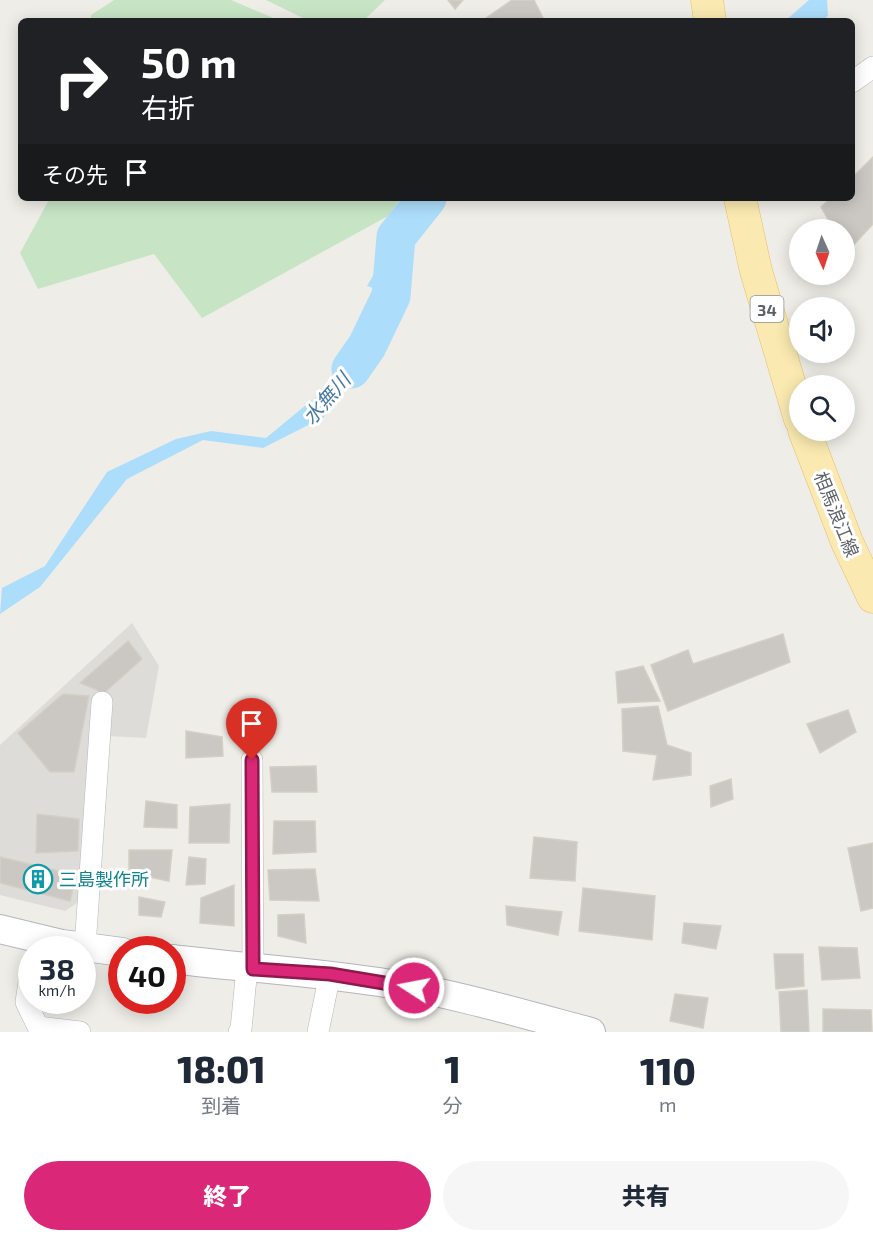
<!DOCTYPE html>
<html lang="ja">
<head>
<meta charset="utf-8">
<style>
  body { margin:0; font-family:"Exo 2","Noto Sans JP",sans-serif; background:#f6f6f7; color:#1f2937; height:100vh; display:flex; flex-direction:column; font-size:22px; white-space:nowrap }
  * { box-sizing:border-box; margin:0 }
  p { font-size:20px; color:#747a83 }
  .icon { flex:none; width:33px; height:33px; fill:none; stroke:currentColor; stroke-width:2; stroke-linecap:round; stroke-linejoin:round }
  .map { position:relative; height:1032px; overflow:hidden }
  .side { display:flex; flex-direction:column; background:#fff; flex:1 }
  .side>* { flex:none }
  .banner { position:absolute; left:18px; top:18px; width:837px; height:183px; border-radius:9px; box-shadow:0 3px 15px #0003; background:#202124; color:#fff; overflow:hidden }
  .needle { width:39px; rotate:177deg }
  .fabs { position:absolute; left:789px; top:219px; display:grid; gap:12px }
  .fabs a { display:grid; place-items:center; width:66px; height:66px; border-radius:50%; background:#fff; box-shadow:0 3px 15px #0003; font-size:30px }
  .speed { position:absolute; left:18px; top:936px; display:flex; gap:12px; font-size:30px; font-weight:700; text-align:center }
  .speed>* { display:grid; place-content:center; width:78px; height:78px; border-radius:50%; background:#fff; box-shadow:0 3px 15px #0003; line-height:1 }
  .speed small { font-size:15px; font-weight:400 }
  .speed .limit { border:9px solid #d22; background:#fff; color:#111 }
  .pin { position:absolute; display:grid; place-items:center; width:51px; height:51px; color:#fff; margin:-62px -26px; border-radius:50% 50% 50% 0; rotate:-45deg; box-shadow:0 0 6px #0007 }
  .pin .icon { rotate:45deg }
  .me { position:absolute; width:66px; margin:-33px; rotate:281deg; stroke-linejoin:round; filter:drop-shadow(0 0 4px #0008) }
  .turn { display:flex; align-items:center; gap:21px; height:126px; padding:0 24px; font-size:27px }
  .turn .icon { width:78px; height:78px; stroke-width:2.5 }
  .turn b { display:block; font-size:42px; line-height:51px }
  .then { display:flex; align-items:center; height:57px; padding:0 24px; background:#0003; gap:12px; font-size:22px }
  .eta { display:flex; justify-content:space-evenly; align-items:center; height:102px; text-align:center }
  .eta b { font-size:36px; font-weight:800; line-height:42px }
  .button { display:flex; gap:12px; margin-top:auto; padding:12px 24px }
  .button a { flex:1; height:69px; border-radius:36px; background:#db2777; color:#fff; font-size:24px; font-weight:800; line-height:69px; text-align:center }
  .button a+a { background:#f6f6f7; color:#1f2937 }
  .map>svg:first-child { display:block }
  .industrial { fill:#dedcd9 }
  .green { fill:#c7e5c5 }
  .water { fill:#acddfa }
  .lines { fill:none; stroke-linecap:round; stroke-linejoin:round }
  .river { stroke:#acddfa; stroke-width:39 }
  .building { fill:#cbc8c4; stroke:#d4cfc5; stroke-width:1.5 }
  .street-casing { stroke:#b4b7ba; stroke-width:22 }
  .secondary-casing { stroke:#b3b6ba; stroke-width:30 }
  .primary-casing { stroke:#eabd66; stroke-width:33 }
  .street { stroke:#fff; stroke-width:21 }
  .secondary { stroke:#fff; stroke-width:28 }
  .primary { stroke:#faeab1; stroke-width:32 }
  .route-casing { stroke:#8e194d; stroke-width:15 }
  .route { stroke:#db2777; stroke-width:10 }
  .labels { text-anchor:middle; dominant-baseline:central; stroke-width:6; stroke-linejoin:round; paint-order:stroke }
  .shield { fill:#fff; stroke:#8e9194; stroke-width:1.5 }
  .shield-label { font-size:16px; font-weight:bold; fill:#5e6266 }
  .street-label { font-size:18px; fill:#5e6266; stroke:#fff }
  .culture-label { font-size:18px; fill:#0d838f; stroke:#fff; text-anchor:start }
  .water-label { font-size:20px; font-style:italic; fill:#4679a4; stroke:#fff }
</style>
</head>
<body>
<div class="map">
<svg width="873" height="1032" viewBox="0 0 873 1032">
  <rect width="100%" height="100%" fill="#efede7"/>
  <!-- industrial -->
  <path class="industrial" d="M 132,623 L 159,666 L 146,738 L 90,735 L 80,901 L 65,911 L 0,895 L 0,745 Z"/>
  <!-- green -->
  <g class="green">
    <path d="M 114,0 L 231,0 L 280,21 L 91,21 L 91,15 Z"/>
    <path d="M 266,0 L 385,0 L 363,21 L 309,21 Z"/>
    <path d="M 50,198 L 401,198 L 388,216 L 202,318 L 154,254 L 38,289 L 20,253 Z"/>
  </g>
  <!-- water -->
  <g class="water">
    <path d="M 809,0 L 827,0 L 828,16 L 822,21 L 785,21 Z"/>
    <path d="M 416,198 L 444,198 L 422,221 L 398,269 L 398,315 L 324,417 L 263,448 L 203,440 L 127,479 L 40,587 L 0,614 L 2,588 L 45,566 L 107,472 L 176,439 L 211,431 L 266,438 L 329,386 L 387,312 L 389,293 L 367,286 L 396,237 L 400,216 Z"/>
  </g>
  <g class="lines">
    <!-- river -->
    <path class="river" d="M 351,369 L 367,346 L 391,296 L 396,237 L 427,198"/>
  </g>
  <!-- building -->
  <g class="building">
    <path d="M 448,0 L 463,0 L 455,9 Z"/>
    <path d="M 512,0 L 534,0 L 543,18 L 539,21 L 482,21 Z"/>
    <path d="M 873,157 L 873,224 L 847,252 L 844,230 L 834,230 L 821,207 L 831,198 L 852,198 L 852,178 Z"/>
    <path d="M 783,634 L 790,662 L 668,711 L 651,665 L 688,650 L 693,664 Z"/>
    <path d="M 128,641 L 142,659 L 104,693 L 80,683 Z"/>
    <path d="M 643,666 L 660,701 L 618,703 L 616,672 Z"/>
    <path d="M 63,694 L 89,696 L 74,772 L 50,772 L 18,733 Z"/>
    <path d="M 658,706 L 667,745 L 691,753 L 691,775 L 653,780 L 657,755 L 623,751 L 622,709 Z"/>
    <path d="M 848,710 L 856,732 L 820,753 L 807,724 Z"/>
    <path d="M 186,731 L 222,737 L 223,756 L 186,758 Z"/>
    <path d="M 316,766 L 317,792 L 272,792 L 270,767 Z"/>
    <path d="M 731,779 L 733,799 L 711,807 L 710,786 Z"/>
    <path d="M 146,801 L 177,805 L 177,828 L 144,827 Z"/>
    <path d="M 230,804 L 229,843 L 189,843 L 190,807 Z"/>
    <path d="M 37,814 L 79,819 L 78,851 L 36,853 Z"/>
    <path d="M 274,821 L 315,821 L 316,852 L 273,854 Z"/>
    <path d="M 534,837 L 577,842 L 575,881 L 530,878 Z"/>
    <path d="M 873,843 L 873,908 L 861,911 L 848,848 Z"/>
    <path d="M 129,850 L 172,850 L 169,881 L 129,873 Z"/>
    <path d="M 0,857 L 76,875 L 70,901 L 0,883 Z"/>
    <path d="M 189,857 L 206,859 L 205,884 L 186,885 Z"/>
    <path d="M 315,869 L 319,901 L 270,900 L 268,870 Z"/>
    <path d="M 234,885 L 234,926 L 200,923 L 201,898 Z"/>
    <path d="M 583,888 L 655,896 L 652,940 L 579,931 Z"/>
    <path d="M 139,897 L 165,902 L 161,917 L 139,915 Z"/>
    <path d="M 506,906 L 562,912 L 558,935 L 507,925 Z"/>
    <path d="M 304,914 L 306,943 L 278,936 L 278,915 Z"/>
    <path d="M 684,923 L 721,926 L 716,949 L 682,943 Z"/>
    <path d="M 819,947 L 857,948 L 860,978 L 822,980 Z"/>
    <path d="M 774,954 L 803,954 L 804,986 L 776,989 Z"/>
    <path d="M 807,990 L 809,1032 L 781,1032 L 779,992 Z"/>
    <path d="M 675,994 L 708,998 L 703,1028 L 670,1021 Z"/>
    <path d="M 823,1009 L 871,1010 L 872,1032 L 823,1032 Z"/>
  </g>
  <g class="lines">
    <!-- street casing -->
    <g class="street-casing">
      <g id="street">
        <path d="M 852,82 L 873,67"/>
        <path d="M 252,760 L 253,969"/>
        <path d="M 85,947 L 102,702"/>
        <path d="M 32,963 L 26,1002 L 38,1027 L 80,1032"/>
        <path d="M 239,1032 L 241,1029 L 247,968"/>
        <path d="M 318,1032 L 330,974"/>
      </g>
    </g>
    <!-- secondary casing -->
    <g class="secondary-casing">
      <g id="secondary">
        <path d="M 0,929 L 62,944 L 122,952"/>
        <path d="M 172,959 C 245,968 318,972 391,984 C 458,994 525,1015 591,1032"/>
      </g>
    </g>
    <!-- primary casing -->
    <g class="primary-casing">
      <g id="primary">
        <path d="M 707,0 L 710,21"/>
        <path d="M 740,198 L 756,271 L 800,419"/>
        <path d="M 804,430 L 847,542 L 873,597"/>
      </g>
    </g>
    <!-- street -->
    <use href="#street" class="street"/>
    <!-- secondary -->
    <use href="#secondary" class="secondary"/>
    <!-- primary -->
    <use href="#primary" class="primary"/>
  </g>
  <g class="lines">
    <!-- route casing -->
    <g class="route-casing">
      <path id="route" d="M 252,760 L 253,969 L 330,974 L 414,988"/>
    </g>
    <!-- route -->
    <use href="#route" class="route"/>
  </g>
  <!-- icons -->
  <defs>
    <g id="building-ring" transform="scale(1.5)"><circle r="9.5" fill="#fff" stroke="#0f9aa8" stroke-width="1.5"/><path d="M-4-6H4V6H1V3H-1V6H-4ZM-2.5-4.3h1.7v1.8h-1.7ZM.8-4.3h1.7v1.8H.8ZM-2.5-1h1.7V.8h-1.7ZM.8-1h1.7V.8H.8Z" fill="#0f9aa8"/></g>
  </defs>
  <g fill-rule="evenodd">
    <use href="#building-ring" x="38" y="879"/>
  </g>
  <g class="labels">
    <!-- shield labels -->
    <rect class="shield" x="750.5" y="296" width="33" height="26" rx="4.5"/>
    <g class="shield-label">
      <text x="767" y="309">34</text>
    </g>
    <!-- street labels -->
    <g class="street-label">
      <text transform="translate(837 514) rotate(68)">相馬浪江線</text>
    </g>
    <!-- culture labels -->
    <g class="culture-label">
      <text x="59" y="879">三島製作所</text>
    </g>
    <!-- water labels -->
    <g class="water-label">
      <text transform="translate(326 398) rotate(-49)">水無川</text>
    </g>
  </g>
</svg>
<div class="fabs">
<a><svg class="needle" viewBox="-14 -14 28 28"><path d="M0-13l5 13h-10z" fill="#e53935"/><path d="M0 13l5-13h-10z" fill="#747a83"/></svg></a>
<a><svg class="icon" aria-label="sound" viewBox="0 0 24 24"><path d="M4 9h4l5-4v14l-5-4H4zM17 9q2 3 0 6"/></svg></a>
<a><svg class="icon" aria-label="search" viewBox="0 0 24 24"><circle cx="10" cy="10" r="6"/><path d="M15 15l6 6"/></svg></a>
</div>
<div class="speed"><div>38<small>km/h</small></div><div class="limit">40</div></div>
<div class="pin" style="left:252px;top:760px;background:#d93025"><svg class="icon" aria-label="arrive" viewBox="0 0 24 24"><path d="M6 21V4h12l-3 4 3 4H6"/></svg></div>
<svg class="me" style="left:414px;top:988px" viewBox="-20 -20 40 40"><circle r="17" fill="#db2777" stroke="#fff" stroke-width="3"/><path d="M0-11L8 9 0 5-8 9z" fill="#fff"/></svg>
<div class="banner">
<div class="turn"><svg class="icon" aria-label="right" viewBox="0 0 24 24"><path d="M7 20v-9h11M14 6l5 5-5 5"/></svg><div><b>50 m</b>右折</div></div>
<div class="then">その先<svg class="icon" aria-label="arrive" viewBox="0 0 24 24"><path d="M6 21V4h12l-3 4 3 4H6"/></svg></div>
</div>
</div>
<section class="side">
<div class="eta">
<div><b>18:01</b><p>到着</p></div>
<div><b>1</b><p>分</p></div>
<div><b>110</b><p>m</p></div>
</div>
<div class="button"><a>終了</a><a>共有</a></div>
</section>
</body>
</html>
